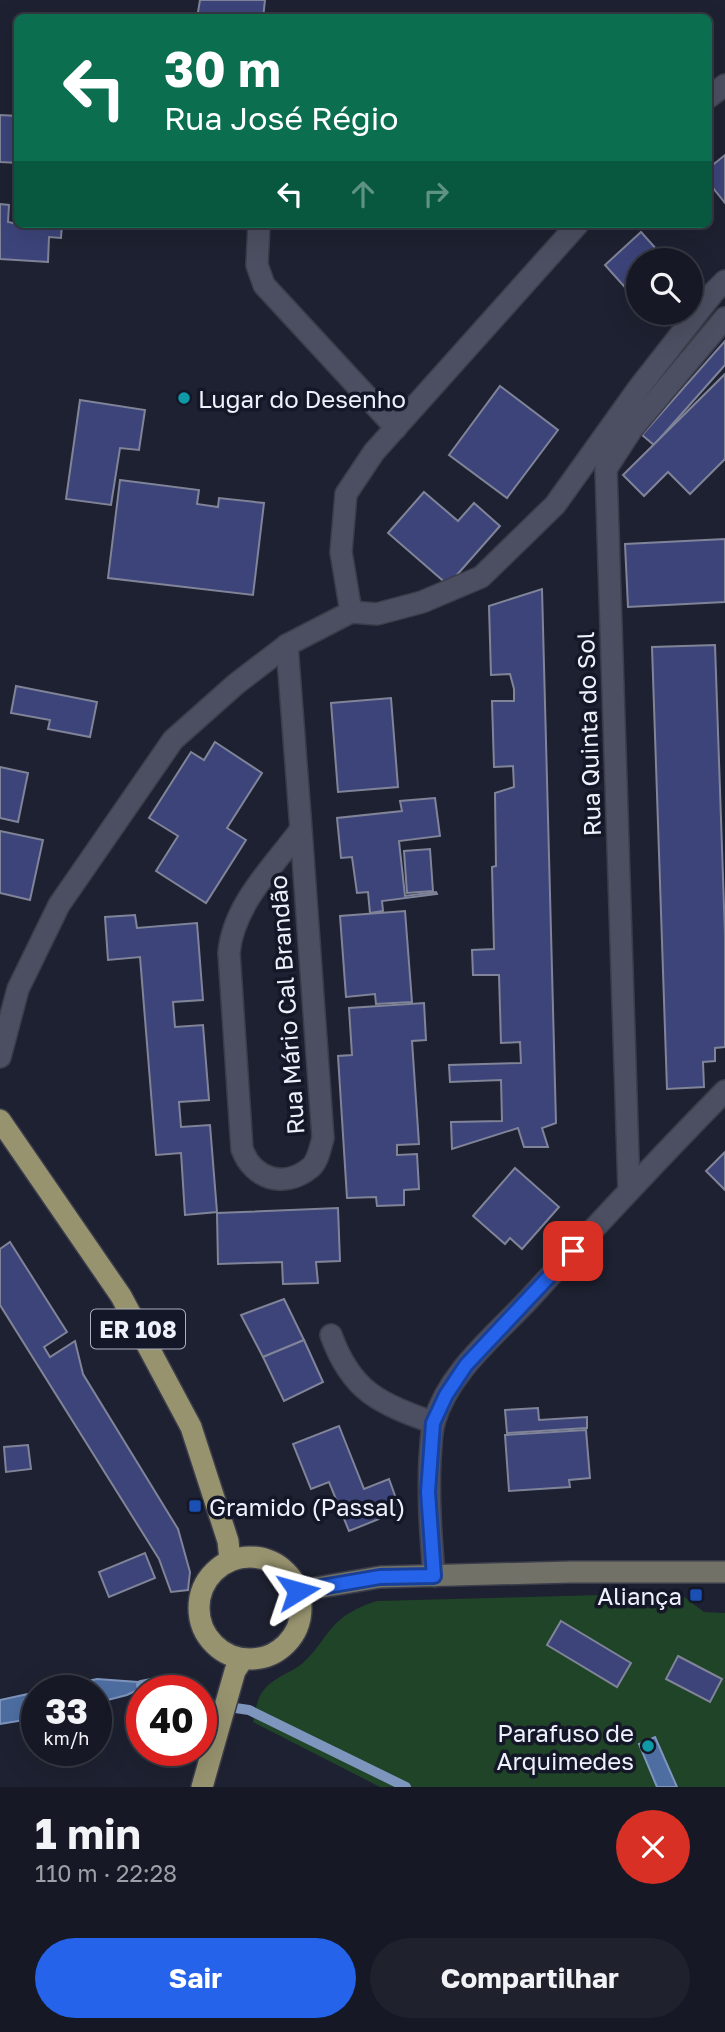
<!DOCTYPE html>
<html lang="pt">
<head>
<meta charset="utf-8">
<style>
  body { margin:0; font-family:"Golos Text",sans-serif; background:#1f222d; color:#f1f3f6; height:100vh; display:flex; flex-direction:column; font-size:26px; white-space:nowrap }
  * { box-sizing:border-box; margin:0 }
  p { font-size:23px; color:#9ea0a7 }
  .icon { flex:none; width:38px; height:38px; fill:none; stroke:currentColor; stroke-width:2; stroke-linecap:round; stroke-linejoin:round }
  .map { position:relative; height:1787px; overflow:hidden }
  .sheet { display:flex; flex-direction:column; background:#161925; flex:1 }
  .sheet>* { flex:none }
  .top-card { position:absolute; left:14px; top:14px; width:698px; height:214px; border-radius:10px; box-shadow:0 7px 28px #0002,0 0 0 2px #353842; background:#0b6e4f; color:#fff; overflow:hidden }
  .buttons { position:absolute; left:626px; top:248px; display:grid; gap:14px }
  .buttons a { display:grid; place-items:center; width:77px; height:77px; border-radius:50%; background:#161925; box-shadow:0 7px 28px #0002,0 0 0 2px #353842; font-size:35px }
  .speed { position:absolute; left:21px; top:1675px; display:flex; gap:14px; font-size:35px; font-weight:700; text-align:center }
  .speed>* { display:grid; place-content:center; width:91px; height:91px; border-radius:50%; background:#161925; box-shadow:0 7px 28px #0002,0 0 0 2px #353842; line-height:1 }
  .speed small { font-size:18px; font-weight:400 }
  .speed .limit { border:10px solid #d22; background:#fff; color:#111 }
  .pin { position:absolute; display:grid; place-items:center; width:60px; height:60px; color:#fff; margin:-30px; border-radius:14px; box-shadow:0 4px 10px #0006 }
  .me { position:absolute; width:77px; margin:-38px; rotate:82deg; stroke-linejoin:round; filter:drop-shadow(0 0 5px #0008) }
  .turn { display:flex; align-items:center; gap:24px; height:147px; padding:0 35px; font-size:32px }
  .turn .icon { width:91px; height:91px; stroke-width:2.5 }
  .turn b { display:block; font-size:49px; line-height:60px }
  .lanes { display:flex; align-items:center; height:66px; padding:0 35px; background:#0003; justify-content:center; gap:35px; direction:ltr }
  .lanes .off { opacity:.35 }
  .round { display:grid; place-items:center; flex:none; width:74px; height:74px; border-radius:37px; background:#1f222d }
  .summary { display:flex; align-items:center; justify-content:space-between; height:119px; padding:0 35px }
  h1 { font-size:42px; font-weight:700; line-height:52px }
  .action { display:flex; gap:14px; margin-top:auto; padding:14px 35px }
  .action a { flex:1; height:80px; border-radius:42px; background:#2563eb; color:#fff; font-size:28px; font-weight:700; line-height:80px; text-align:center }
  .action a+a { background:#1f222d; color:#f1f3f6 }
  .map>svg:first-child { display:block }
  .green { fill:#204427 }
  .water { fill:#4e6ea2; stroke:#7e95bd; stroke-width:2 }
  .lines { fill:none; stroke-linecap:round; stroke-linejoin:round }
  .stream { stroke:#7e95bd; stroke-width:10 }
  .building { fill:#3c447a; stroke:#808498; stroke-width:2 }
  .street-casing { stroke:#3b3d4a; stroke-width:24 }
  .secondary-casing { stroke:#3b3d4a; stroke-width:24 }
  .primary-casing { stroke:#3b3d4a; stroke-width:24 }
  .street { stroke:#4b4f61; stroke-width:21 }
  .secondary { stroke:#717168; stroke-width:21 }
  .primary { stroke:#97936f; stroke-width:21 }
  .route-casing { stroke:#184099; stroke-width:18 }
  .route { stroke:#2563eb; stroke-width:12 }
  .culture-dot { fill:#0f9aa8; stroke:#141727; stroke-width:2.5 }
  .transit-dot { fill:#1a4fb4; stroke:#141727; stroke-width:2.5 }
  .labels { text-anchor:middle; dominant-baseline:central; stroke-width:7; stroke-linejoin:round; paint-order:stroke }
  .shield { fill:#141727; stroke:#adb0bc; stroke-width:2 }
  .shield-label { font-size:23px; font-weight:bold; fill:#eef1fc }
  .poi-label { font-size:24px; fill:#eef1fc; stroke:#141727; text-anchor:start }
  .street-label { font-size:24px; fill:#eef1fc; stroke:#141727 }
</style>
</head>
<body>
<div class="map">
<svg width="725" height="1787" viewBox="0 0 725 1787">
  <rect width="100%" height="100%" fill="#1e2131"/>
  <!-- green -->
  <path class="green" d="M 679,1593 L 704,1612 L 725,1613 L 725,1787 L 380,1787 L 253,1722 C 255,1712 257,1699 263,1691 C 273,1677 291,1673 303,1663 C 315,1652 321,1641 331,1629 C 342,1615 360,1606 377,1601 Z"/>
  <!-- water -->
  <g class="water">
    <path d="M 97,1679 L 152,1683 L 127,1695 L 96,1703 L 96,1690 L 43,1690 Z"/>
    <path d="M 37,1692 L 37,1718 L 0,1724 L 0,1700 Z"/>
    <path d="M 655,1737 L 677,1787 L 657,1787 L 639,1744 Z"/>
  </g>
  <g class="lines">
    <!-- stream -->
    <g class="stream">
      <path d="M 141,1685 L 152,1683 L 170,1690"/>
      <path d="M 201,1703 L 249,1710 L 406,1787"/>
    </g>
  </g>
  <!-- building -->
  <g class="building">
    <path d="M 200,0 L 265,0 L 263,18 L 197,18 Z"/>
    <path d="M 0,115 L 18,116 L 18,163 L 0,162 Z"/>
    <path d="M 725,155 L 725,203 L 709,183 L 709,168 Z"/>
    <path d="M 0,204 L 9,205 L 8,222 L 18,224 L 62,224 L 61,238 L 49,237 L 48,262 L 0,259 Z"/>
    <path d="M 641,232 L 667,261 L 639,261 L 639,303 L 605,265 Z"/>
    <path d="M 725,341 L 725,365 L 654,445 L 642,435 Z"/>
    <path d="M 725,374 L 725,459 L 690,494 L 668,472 L 644,496 L 623,475 Z"/>
    <path d="M 500,386 L 558,430 L 507,498 L 449,455 Z"/>
    <path d="M 80,400 L 145,410 L 139,450 L 120,448 L 111,505 L 66,499 Z"/>
    <path d="M 120,480 L 199,490 L 197,504 L 218,507 L 219,498 L 264,503 L 253,595 L 108,578 Z"/>
    <path d="M 424,492 L 458,521 L 474,503 L 500,526 L 448,585 L 388,533 Z"/>
    <path d="M 725,539 L 725,602 L 628,607 L 625,544 Z"/>
    <path d="M 542,589 L 556,1123 L 542,1128 L 548,1147 L 524,1147 L 518,1128 L 452,1149 L 451,1122 L 502,1121 L 501,1080 L 450,1082 L 449,1065 L 521,1063 L 520,1042 L 501,1043 L 499,975 L 473,975 L 472,950 L 494,949 L 492,867 L 496,866 L 495,793 L 514,787 L 513,766 L 494,767 L 492,701 L 514,701 L 514,689 L 510,674 L 491,675 L 489,606 Z"/>
    <path d="M 715,645 L 725,935 L 725,1047 L 715,1048 L 715,1061 L 703,1062 L 704,1087 L 667,1089 L 652,647 Z"/>
    <path d="M 16,686 L 97,702 L 90,737 L 48,729 L 50,720 L 11,713 Z"/>
    <path d="M 391,698 L 398,787 L 338,792 L 331,703 Z"/>
    <path d="M 215,742 L 262,773 L 227,828 L 246,840 L 206,903 L 156,871 L 178,836 L 149,818 L 191,752 L 204,760 Z"/>
    <path d="M 0,767 L 28,773 L 18,822 L 0,818 Z"/>
    <path d="M 435,798 L 440,836 L 399,841 L 405,896 L 436,892 L 437,894 L 382,901 L 383,911 L 370,913 L 368,892 L 357,893 L 352,857 L 341,858 L 337,818 L 402,811 L 400,801 Z"/>
    <path d="M 0,831 L 43,840 L 30,900 L 0,893 Z"/>
    <path d="M 430,849 L 433,891 L 407,893 L 404,851 Z"/>
    <path d="M 405,911 L 412,1002 L 376,1004 L 375,994 L 346,997 L 340,916 Z"/>
    <path d="M 135,915 L 137,928 L 197,923 L 203,1000 L 173,1002 L 175,1027 L 203,1025 L 209,1100 L 179,1102 L 181,1127 L 210,1125 L 217,1212 L 185,1215 L 181,1153 L 156,1155 L 140,957 L 108,960 L 105,917 Z"/>
    <path d="M 424,1003 L 426,1040 L 412,1041 L 419,1144 L 397,1145 L 397,1155 L 417,1154 L 419,1189 L 404,1190 L 404,1205 L 377,1206 L 376,1197 L 347,1198 L 338,1056 L 352,1055 L 349,1008 Z"/>
    <path d="M 725,1152 L 725,1190 L 706,1171 Z"/>
    <path d="M 515,1168 L 559,1207 L 522,1249 L 510,1238 L 505,1244 L 473,1216 Z"/>
    <path d="M 338,1208 L 340,1261 L 316,1262 L 318,1283 L 283,1284 L 282,1262 L 218,1264 L 217,1213 Z"/>
    <path d="M 10,1242 L 67,1332 L 44,1347 L 50,1357 L 75,1341 L 83,1374 L 178,1529 L 190,1572 L 188,1590 L 171,1592 L 159,1559 L 0,1305 L 0,1249 Z"/>
    <path d="M 284,1299 L 304,1340 L 263,1357 L 241,1315 Z"/>
    <path d="M 304,1340 L 323,1382 L 284,1401 L 263,1357 Z"/>
    <path d="M 538,1408 L 539,1420 L 587,1417 L 587,1428 L 507,1433 L 505,1410 Z"/>
    <path d="M 339,1426 L 364,1489 L 389,1479 L 398,1504 L 377,1513 L 379,1519 L 349,1531 L 329,1482 L 311,1489 L 293,1444 Z"/>
    <path d="M 586,1430 L 590,1478 L 569,1480 L 570,1487 L 509,1491 L 505,1435 Z"/>
    <path d="M 28,1445 L 31,1469 L 6,1472 L 4,1447 Z"/>
    <path d="M 145,1553 L 155,1578 L 109,1597 L 99,1572 Z"/>
    <path d="M 561,1621 L 631,1663 L 617,1687 L 547,1645 Z"/>
    <path d="M 678,1656 L 722,1679 L 710,1702 L 666,1679 Z"/>
  </g>
  <g class="lines">
    <!-- street casing -->
    <g class="street-casing">
      <g id="street">
        <path d="M 709,97 L 725,85"/>
        <path d="M 259,224 L 257,265 L 264,285 L 396,428"/>
        <path d="M 351,612 L 377,614 L 422,602 L 481,577 L 555,505 L 638,389 L 713,293 L 725,281"/>
        <path d="M 287,645 L 301,829 C 273,867 233,905 229,953 L 242,1149 C 253,1179 284,1189 310,1168 C 318,1162 320,1148 323,1138 L 301,829"/>
        <path d="M 0,1057 L 18,989 L 59,905 L 173,740 L 236,684 L 287,645 L 351,612 L 341,552 L 346,494 L 374,452 L 578,224"/>
        <path d="M 629,1190 L 606,469 L 632,429 L 725,318"/>
        <path d="M 331,1335 C 352,1393 380,1403 434,1423"/>
        <path d="M 434,1576 C 431,1537 428,1498 430,1459 C 431,1447 431,1433 434,1422 C 449,1371 496,1335 531,1297 C 595,1227 659,1158 725,1091"/>
      </g>
    </g>
    <!-- secondary casing -->
    <g class="secondary-casing">
      <path id="secondary" d="M 298,1591 L 380,1577 L 571,1572 L 725,1572"/>
    </g>
    <!-- primary casing -->
    <g class="primary-casing">
      <g id="primary">
        <path d="M 0,1120 L 121,1296 L 191,1427 L 228,1541 L 230,1560"/>
        <circle cx="250" cy="1608" r="51"/>
        <path d="M 202,1787 L 235,1671 L 243,1659"/>
      </g>
    </g>
    <!-- street -->
    <use href="#street" class="street"/>
    <!-- secondary -->
    <use href="#secondary" class="secondary"/>
    <!-- primary -->
    <use href="#primary" class="primary"/>
  </g>
  <g class="lines">
    <!-- route casing -->
    <g class="route-casing">
      <path id="route" d="M 298,1591 L 380,1577 L 434,1576 L 428,1492 L 433,1423 L 446,1395 L 466,1365 L 573,1251"/>
    </g>
    <!-- route -->
    <use href="#route" class="route"/>
  </g>
  <!-- markers -->
  <g class="culture-dot">
    <circle cx="184" cy="398" r="7"/>
    <circle cx="648" cy="1746" r="7"/>
  </g>
  <g class="transit-dot">
    <rect x="188" y="1499" width="14" height="14" rx="3.5"/>
    <rect x="689" y="1588" width="14" height="14" rx="3.5"/>
  </g>
  <g class="labels">
    <!-- shield labels -->
    <rect class="shield" x="91" y="1309.5" width="94" height="39" rx="5"/>
    <g class="shield-label">
      <text x="138" y="1329">ER 108</text>
    </g>
    <!-- poi labels -->
    <g class="poi-label">
      <text x="198" y="398">Lugar do Desenho</text>
      <text x="209" y="1506">Gramido (Passal)</text>
      <text x="682" y="1595" text-anchor="end">Aliança</text>
      <text x="634" y="1732" text-anchor="end">Parafuso de<tspan x="634" dy="28">Arquimedes</tspan></text>
    </g>
    <!-- street labels -->
    <g class="street-label">
      <text transform="translate(588 734) rotate(-92)">Rua Quinta do Sol</text>
      <text transform="translate(286 1005) rotate(-94)">Rua Mário Cal Brandão</text>
    </g>
  </g>
</svg>
<div class="buttons">
<a><svg class="icon" aria-label="search" viewBox="0 0 24 24"><circle cx="10" cy="10" r="6"/><path d="M15 15l6 6"/></svg></a>
</div>
<div class="speed"><div>33<small>km/h</small></div><div class="limit">40</div></div>
<div class="pin" style="left:573px;top:1251px;background:#d93025"><svg class="icon" aria-label="arrive" viewBox="0 0 24 24"><path d="M6 21V4h12l-3 4 3 4H6"/></svg></div>
<svg class="me" style="left:298px;top:1591px" viewBox="-20 -20 40 40"><path d="M0-17L14 15 0 8-14 15z" fill="#2563eb" stroke="#fff" stroke-width="4"/></svg>
<div class="top-card">
<div class="turn"><svg class="icon" aria-label="left" viewBox="0 0 24 24"><path d="M17 20v-9H6M10 6l-5 5 5 5"/></svg><div><b>30 m</b>Rua José Régio</div></div>
<div class="lanes"><svg class="icon" aria-label="left" viewBox="0 0 24 24"><path d="M17 20v-9H6M10 6l-5 5 5 5"/></svg><svg class="icon off" aria-label="ahead" viewBox="0 0 24 24"><path d="M12 20V5M6 11l6-6 6 6"/></svg><svg class="icon off" aria-label="right" viewBox="0 0 24 24"><path d="M7 20v-9h11M14 6l5 5-5 5"/></svg></div>
</div>
</div>
<section class="sheet">
<div class="summary"><div><h1>1 min</h1><p>110 m · 22:28</p></div><a class="round" style="background:#d93025;color:#fff"><svg class="icon" aria-label="close" viewBox="0 0 24 24"><path d="M6 6l12 12M18 6L6 18"/></svg></a></div>
<div class="action"><a>Sair</a><a>Compartilhar</a></div>
</section>
</body>
</html>
